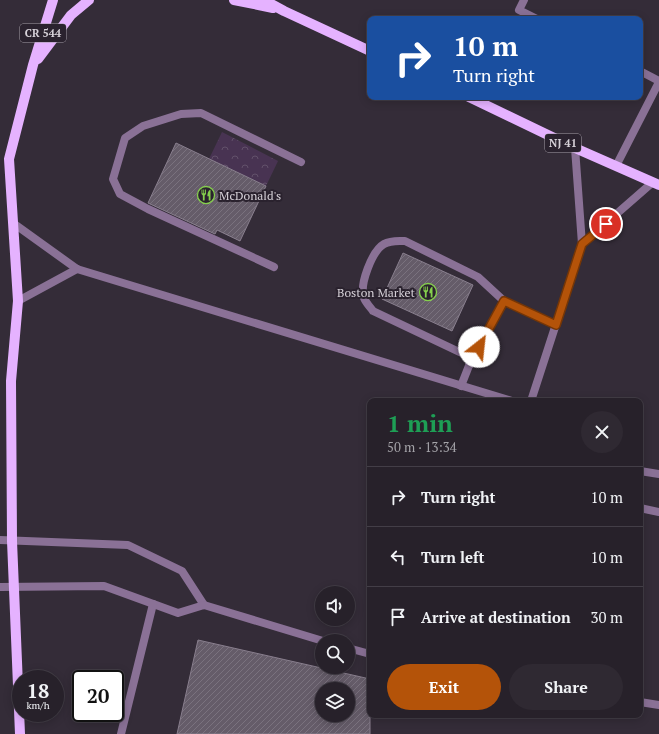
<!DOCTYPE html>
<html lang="en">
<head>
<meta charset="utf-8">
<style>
  body { margin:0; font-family:"PT Serif",serif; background:#2f2932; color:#f1f3f6; height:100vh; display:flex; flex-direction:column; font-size:15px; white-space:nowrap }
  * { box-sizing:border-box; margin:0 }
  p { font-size:13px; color:#a4a3a8 }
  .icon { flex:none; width:22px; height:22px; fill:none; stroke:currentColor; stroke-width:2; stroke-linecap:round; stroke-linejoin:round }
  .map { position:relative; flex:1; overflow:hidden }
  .drawer { position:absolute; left:367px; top:398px; width:276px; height:320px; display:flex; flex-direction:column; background:#27212a; border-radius:8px; box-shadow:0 2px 10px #0003,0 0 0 1px #433e47 }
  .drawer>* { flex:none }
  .banner { position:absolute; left:367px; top:16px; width:276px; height:84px; border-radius:8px; box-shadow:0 2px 10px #0003,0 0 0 1px #433e47; background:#1a4fa0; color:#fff; overflow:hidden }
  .controls { position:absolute; left:315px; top:586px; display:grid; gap:8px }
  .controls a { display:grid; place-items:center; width:40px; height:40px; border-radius:50%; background:#27212a; box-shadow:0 2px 10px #0003,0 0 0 1px #433e47; font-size:20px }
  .speed { position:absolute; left:12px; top:670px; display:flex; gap:8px; font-size:20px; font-weight:700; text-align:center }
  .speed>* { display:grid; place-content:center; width:52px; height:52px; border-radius:50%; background:#27212a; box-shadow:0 2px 10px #0003,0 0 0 1px #433e47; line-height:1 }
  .speed small { font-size:10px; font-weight:400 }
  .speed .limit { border:2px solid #111; border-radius:6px; background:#fff; color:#111 }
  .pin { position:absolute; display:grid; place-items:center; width:34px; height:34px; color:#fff; margin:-17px; border:2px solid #fff; border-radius:50%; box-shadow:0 1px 4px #0007 }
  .me { position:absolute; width:44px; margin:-22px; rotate:29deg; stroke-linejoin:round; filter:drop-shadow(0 0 3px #0008) }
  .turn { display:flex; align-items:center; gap:14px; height:84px; padding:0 20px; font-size:18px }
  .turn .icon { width:52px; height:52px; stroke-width:2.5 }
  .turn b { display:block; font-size:28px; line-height:34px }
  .round { display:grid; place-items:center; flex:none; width:42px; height:42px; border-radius:21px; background:#2f2932 }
  .overview { display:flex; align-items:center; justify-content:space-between; height:68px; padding:0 20px }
  h1 { font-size:24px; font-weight:800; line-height:30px; color:#1e9e55 }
  .action { display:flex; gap:8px; margin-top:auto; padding:8px 20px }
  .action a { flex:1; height:46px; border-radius:24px; background:#b45309; color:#fff; font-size:16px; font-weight:800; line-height:46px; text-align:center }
  .action a+a { background:#2f2932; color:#f1f3f6 }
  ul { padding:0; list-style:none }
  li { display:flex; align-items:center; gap:12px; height:60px; padding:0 20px; border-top:1px solid #433e47 }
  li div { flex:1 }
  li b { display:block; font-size:15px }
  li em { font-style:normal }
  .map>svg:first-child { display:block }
  .park { fill:url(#park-crowns) }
  .building { fill:url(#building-hatch); stroke:#897f8e; fill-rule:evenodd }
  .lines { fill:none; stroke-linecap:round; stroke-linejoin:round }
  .lane { stroke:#8a7196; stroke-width:8 }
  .primary { stroke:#e5b2ff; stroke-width:10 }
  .route-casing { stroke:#753606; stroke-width:10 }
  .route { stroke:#b45309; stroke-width:7 }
  .labels { text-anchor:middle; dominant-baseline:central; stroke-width:4; stroke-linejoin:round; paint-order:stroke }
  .shield { fill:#2a222e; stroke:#a29ca5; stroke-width:1 }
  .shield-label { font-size:11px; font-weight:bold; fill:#d6d1d8 }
  .poi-label { font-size:12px; fill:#d6d1d8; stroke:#2a222e; text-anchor:start }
</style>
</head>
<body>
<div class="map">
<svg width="659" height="734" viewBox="0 0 659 734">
  <defs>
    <pattern id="park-crowns" width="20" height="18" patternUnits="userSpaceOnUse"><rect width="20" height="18" fill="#483352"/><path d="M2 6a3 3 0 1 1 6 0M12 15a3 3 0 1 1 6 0" fill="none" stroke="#62506a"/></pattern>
    <pattern id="building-hatch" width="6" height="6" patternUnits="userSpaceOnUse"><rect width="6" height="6" fill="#655c69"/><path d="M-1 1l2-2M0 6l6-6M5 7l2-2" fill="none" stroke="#7a727e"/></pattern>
  </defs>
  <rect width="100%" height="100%" fill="#342c38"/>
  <!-- park -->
  <path class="park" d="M 222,132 L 278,161 L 266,186 L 209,159 Z"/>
  <!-- building -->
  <g class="building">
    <path d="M 176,143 L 266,186 L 240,241 L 217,230 L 215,234 L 148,203 Z"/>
    <path d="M 403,253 L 473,285 L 452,331 L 382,299 Z"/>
    <path d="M 198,640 L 370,679 L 370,734 L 177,734 ZM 322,689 L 348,689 L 348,715 L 322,715 Z"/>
  </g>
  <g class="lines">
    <!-- lane -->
    <g class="lane">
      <path d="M 524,0 L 519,10 L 537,19"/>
      <path d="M 640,71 L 659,81"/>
      <path d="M 616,166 L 659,82"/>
      <path d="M 13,223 L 77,269 L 512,401"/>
      <path d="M 582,244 L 653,182"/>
      <path d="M 274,267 L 148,209 L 120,194 L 113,179 L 125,138 L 143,126 L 181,114 L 201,113 L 301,162"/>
      <path d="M 18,301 L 77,269"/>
      <path d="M 472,358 L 373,311 C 370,307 366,303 364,298 C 359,285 372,251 384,244 C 391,240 398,241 405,241 L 478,277 L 504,301"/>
      <path d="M 461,386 L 472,358 L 504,301 L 556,325"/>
      <path d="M 531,401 L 582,244 L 575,148"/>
      <path d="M 640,471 L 659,474"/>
      <path d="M 640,508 L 659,512"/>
      <path d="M 0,540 L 128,545 L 182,571 L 204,605"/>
      <path d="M 0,587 L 104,586 L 178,613 L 204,605 L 323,641"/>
      <path d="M 348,648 L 370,654"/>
      <path d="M 640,702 L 659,705"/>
      <path d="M 121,734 L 153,604"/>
    </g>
    <!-- primary -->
    <g class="primary">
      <path d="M 234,0 L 273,8"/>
      <path d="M 264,0 L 284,11 L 370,51"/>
      <path d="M 38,59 L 71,15 L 89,0"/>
      <path d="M 469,97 L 575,148 L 659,185"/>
      <path d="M 20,734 L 12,541 L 11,381 L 18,301 L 9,159 L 33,65 L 53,0"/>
    </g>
  </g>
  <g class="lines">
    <!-- route casing -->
    <g class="route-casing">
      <path id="route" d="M 479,347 L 504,301 L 556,325 L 582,244 L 606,224"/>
    </g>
    <!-- route -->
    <use href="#route" class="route"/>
  </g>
  <!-- icons -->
  <defs>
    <g id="restaurant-ring" transform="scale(0.9)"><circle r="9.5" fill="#2a222e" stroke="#85cf4d" stroke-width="1.5"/><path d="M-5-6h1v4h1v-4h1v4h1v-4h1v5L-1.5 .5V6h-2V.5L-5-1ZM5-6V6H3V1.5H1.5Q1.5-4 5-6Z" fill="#85cf4d"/></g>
  </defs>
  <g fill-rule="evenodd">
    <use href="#restaurant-ring" x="206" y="195"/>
    <use href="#restaurant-ring" x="428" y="292"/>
  </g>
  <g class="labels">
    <!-- shield labels -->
    <g class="shield">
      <rect x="20" y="24" width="46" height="18" rx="3"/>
      <rect x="545" y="134" width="36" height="18" rx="3"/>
    </g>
    <g class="shield-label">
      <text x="43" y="33">CR 544</text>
      <text x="563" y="143">NJ 41</text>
    </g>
    <!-- poi labels -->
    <g class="poi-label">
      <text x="219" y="195">McDonald's</text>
      <text x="415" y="292" text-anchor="end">Boston Market</text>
    </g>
  </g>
</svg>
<div class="controls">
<a><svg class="icon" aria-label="sound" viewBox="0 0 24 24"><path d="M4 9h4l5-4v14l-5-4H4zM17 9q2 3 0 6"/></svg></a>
<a><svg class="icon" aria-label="search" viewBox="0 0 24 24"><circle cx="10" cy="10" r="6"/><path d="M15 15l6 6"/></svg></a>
<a><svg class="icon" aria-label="layers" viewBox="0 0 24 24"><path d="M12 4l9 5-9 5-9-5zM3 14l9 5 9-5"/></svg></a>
</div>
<div class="speed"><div>18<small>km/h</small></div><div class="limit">20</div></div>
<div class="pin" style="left:606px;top:224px;background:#d93025"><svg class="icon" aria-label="arrive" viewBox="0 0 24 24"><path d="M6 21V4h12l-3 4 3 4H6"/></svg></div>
<svg class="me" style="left:479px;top:347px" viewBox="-20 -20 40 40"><circle r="19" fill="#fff"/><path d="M0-13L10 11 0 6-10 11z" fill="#b45309"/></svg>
<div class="banner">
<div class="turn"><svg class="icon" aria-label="right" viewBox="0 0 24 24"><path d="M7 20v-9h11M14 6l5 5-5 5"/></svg><div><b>10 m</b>Turn right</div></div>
</div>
<section class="drawer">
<div class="overview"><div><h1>1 min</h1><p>50 m · 13:34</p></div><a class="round"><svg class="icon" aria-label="close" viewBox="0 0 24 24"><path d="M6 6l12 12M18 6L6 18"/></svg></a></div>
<ul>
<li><svg class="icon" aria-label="right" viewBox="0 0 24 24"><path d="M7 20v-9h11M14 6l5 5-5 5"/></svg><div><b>Turn right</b></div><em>10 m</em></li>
<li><svg class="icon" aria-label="left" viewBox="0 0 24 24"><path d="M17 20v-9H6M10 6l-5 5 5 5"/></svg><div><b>Turn left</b></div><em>10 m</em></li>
<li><svg class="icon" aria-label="arrive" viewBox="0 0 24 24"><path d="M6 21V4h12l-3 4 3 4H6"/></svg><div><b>Arrive at destination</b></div><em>30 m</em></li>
</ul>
<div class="action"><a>Exit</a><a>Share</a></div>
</section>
</div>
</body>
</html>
